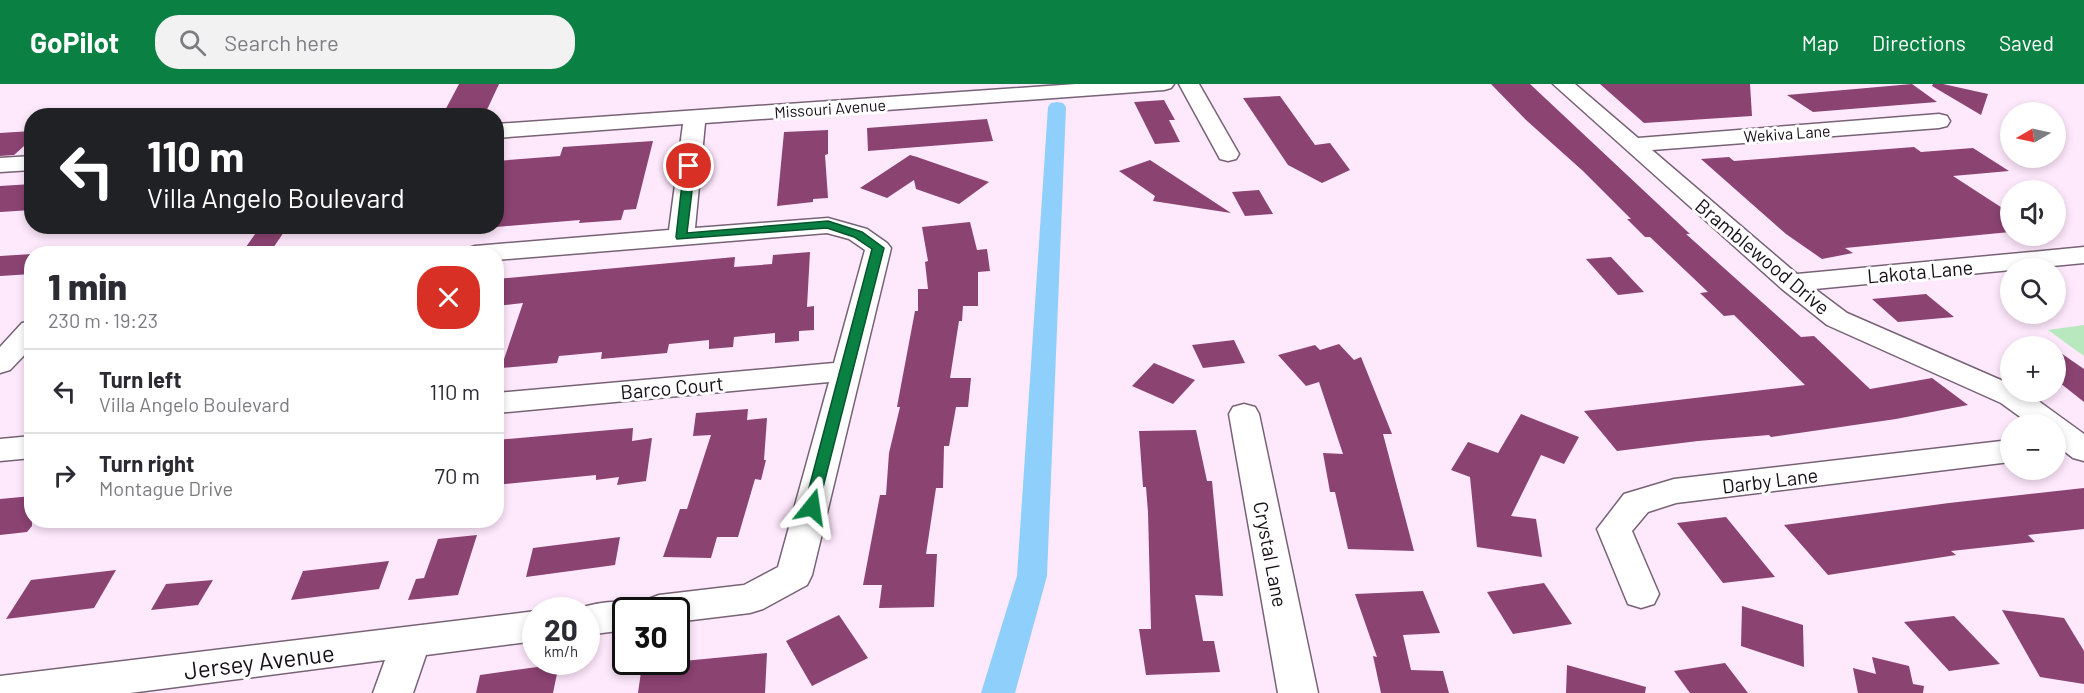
<!DOCTYPE html>
<html lang="en">
<head>
<meta charset="utf-8">
<style>
  body { margin:0; font-family:Barlow,sans-serif; background:#f2f2f3; color:#2b2b33; height:100vh; display:flex; flex-direction:column; font-size:22px; white-space:nowrap }
  * { box-sizing:border-box; margin:0 }
  p { font-size:20px; color:#7c7c81 }
  .icon { flex:none; width:33px; height:33px; fill:none; stroke:currentColor; stroke-width:2; stroke-linecap:round; stroke-linejoin:round }
  .map { position:relative; flex:1; overflow:hidden }
  .details { position:absolute; left:24px; top:162px; width:480px; height:282px; display:flex; flex-direction:column; background:#fff; border-radius:24px; box-shadow:0 3px 9px #0003 }
  .details>* { flex:none }
  .guide { position:absolute; left:24px; top:24px; width:480px; height:126px; border-radius:24px; box-shadow:0 3px 9px #0003; background:#202124; color:#fff; overflow:hidden }
  .needle { width:39px; rotate:261deg }
  .controls { position:absolute; left:2000px; top:18px; display:grid; gap:12px }
  .controls a { display:grid; place-items:center; width:66px; height:66px; border-radius:50%; background:#fff; box-shadow:0 3px 9px #0003; font-size:30px }
  .speed { position:absolute; left:522px; top:513px; display:flex; gap:12px; font-size:30px; font-weight:700; text-align:center }
  .speed>* { display:grid; place-content:center; width:78px; height:78px; border-radius:50%; background:#fff; box-shadow:0 3px 9px #0003; line-height:1 }
  .speed small { font-size:15px; font-weight:400 }
  .speed .limit { border:3px solid #111; border-radius:9px; background:#fff; color:#111 }
  .pin { position:absolute; display:grid; place-items:center; width:51px; height:51px; color:#fff; margin:-26px; border:3px solid #fff; border-radius:50%; box-shadow:0 2px 6px #0007 }
  .me { position:absolute; width:66px; margin:-33px; rotate:15deg; stroke-linejoin:round; filter:drop-shadow(0 0 4px #0008) }
  .turn { display:flex; align-items:center; gap:21px; height:126px; padding:0 24px; font-size:27px }
  .turn .icon { width:78px; height:78px; stroke-width:2.5 }
  .turn b { display:block; font-size:42px; line-height:51px }
  .round { display:grid; place-items:center; flex:none; width:63px; height:63px; border-radius:24px; background:#f2f2f3 }
  .head { display:flex; align-items:center; justify-content:space-between; height:102px; padding:0 24px }
  h1 { font-size:36px; font-weight:800; line-height:45px }
  ul { padding:0; list-style:none }
  li { display:flex; align-items:center; gap:18px; height:84px; padding:0 24px; border-top:2px solid #e1e1e2 }
  li div { flex:1 }
  li b { display:block; font-size:22px }
  li em { font-style:normal }
  header { display:flex; align-items:center; gap:36px; box-sizing:border-box; height:84px; padding:0 30px; background:#0b8043; color:#fff }
  header strong { font-size:28px }
  nav { display:flex; gap:33px; margin-inline-start:auto; font-size:21px }
  .search { width:420px; height:54px; background:#f2f2f3; display:flex; align-items:center; gap:15px; box-sizing:border-box; padding:0 21px; border-radius:24px; color:#7c7c81; font-size:22px }
  .map>svg:first-child { display:block }
  .green { fill:#b7e8be }
  .lines { fill:none; stroke-linecap:round; stroke-linejoin:round }
  .canal { fill:#8ecffc; fill-rule:evenodd }
  .building { fill:#8b4372 }
  .street-casing { stroke:#776375; stroke-width:3 }
  .street { fill:#fff; fill-rule:evenodd }
  .route { fill:#0b8043; stroke:#07532c; stroke-width:1.5 }
  .labels { text-anchor:middle; dominant-baseline:central; stroke-width:6; stroke-linejoin:round; paint-order:stroke }
  .far-street-label { font-size:16px; fill:#171016; stroke:#fff }
  .street-label { font-size:20px; fill:#171016; stroke:#fff }
  .near-street-label { font-size:24px; fill:#171016; stroke:#fff }
</style>
</head>
<body>
<header>
<strong>GoPilot</strong>
<div class="search"><svg class="icon" aria-label="search" viewBox="0 0 24 24"><circle cx="10" cy="10" r="6"/><path d="M15 15l6 6"/></svg>Search here</div>
<nav><a>Map</a><a>Directions</a><a>Saved</a></nav>
</header>
<div class="map">
<svg width="2084" height="609" viewBox="0 0 2084 609">
  <rect width="100%" height="100%" fill="#fee8fc"/>
  <!-- green -->
  <path class="green" d="M 2084,241 L 2084,272 L 2048,246 Z"/>
  <g class="lines">
    <!-- canal -->
    <path class="canal" d="M 1057,18 L 1063,19 L 1066,23 L 1047,492 L 1015,609 L 981,609 L 1017,492 L 1048,23 L 1051,19 Z"/>
  </g>
  <!-- building -->
  <g class="building">
    <path d="M 459,0 L 499,0 L 485,30 L 442,32 Z"/>
    <path d="M 1491,0 L 1530,0 L 1690,150 L 1686,150 L 1801,253 L 1814,252 L 1870,305 L 1932,294 L 1968,321 L 1896,335 L 1771,353 L 1769,351 L 1698,357 L 1617,367 L 1584,327 L 1805,301 L 1734,231 L 1724,232 L 1700,209 L 1708,208 L 1650,153 L 1645,153 L 1627,135 L 1631,135 L 1583,87 L 1526,36 Z"/>
    <path d="M 1600,0 L 1750,0 L 1752,32 L 1644,39 Z"/>
    <path d="M 1912,0 L 1937,18 L 1813,28 L 1787,11 Z"/>
    <path d="M 1933,0 L 1943,0 L 1988,10 L 1981,31 L 1932,2 Z"/>
    <path d="M 1280,12 L 1315,61 L 1330,59 L 1350,86 L 1322,99 L 1288,81 L 1243,14 Z"/>
    <path d="M 1164,16 L 1175,36 L 1169,36 L 1180,58 L 1155,60 L 1134,18 Z"/>
    <path d="M 987,35 L 993,57 L 868,67 L 867,44 Z"/>
    <path d="M 828,46 L 828,70 L 825,71 L 828,114 L 813,115 L 813,118 L 777,122 L 784,48 Z"/>
    <path d="M 32,47 L 32,55 L 14,71 L 0,72 L 0,49 Z"/>
    <path d="M 653,57 L 636,125 L 624,126 L 621,136 L 579,139 L 580,136 L 496,143 L 496,77 L 560,72 L 563,63 Z"/>
    <path d="M 1914,63 L 1921,68 L 1973,64 L 2009,87 L 1953,92 L 2010,129 L 2010,148 L 1845,164 L 1853,169 L 1822,175 L 1786,150 L 1701,75 L 1729,73 L 1734,77 Z"/>
    <path d="M 910,71 L 917,73 L 989,98 L 959,120 L 916,105 L 914,96 L 887,114 L 860,104 Z"/>
    <path d="M 1150,76 L 1231,129 L 1153,117 L 1155,112 L 1119,87 Z"/>
    <path d="M 32,100 L 32,126 L 0,128 L 0,102 Z"/>
    <path d="M 1259,106 L 1273,130 L 1245,132 L 1232,108 Z"/>
    <path d="M 970,138 L 977,166 L 987,165 L 990,187 L 978,188 L 978,222 L 963,222 L 962,237 L 959,237 L 950,294 L 971,294 L 968,323 L 956,323 L 949,362 L 944,362 L 943,404 L 936,404 L 926,470 L 937,470 L 934,523 L 879,524 L 882,501 L 863,501 L 880,411 L 886,411 L 889,369 L 900,323 L 897,323 L 899,312 L 915,227 L 918,227 L 918,205 L 928,205 L 925,178 L 928,177 L 922,143 Z"/>
    <path d="M 288,142 L 269,170 L 241,170 L 260,143 Z"/>
    <path d="M 810,168 L 807,223 L 814,222 L 814,246 L 799,247 L 799,257 L 775,259 L 775,249 L 734,253 L 733,263 L 709,265 L 709,256 L 669,260 L 667,269 L 601,275 L 602,268 L 559,272 L 557,279 L 501,284 L 523,219 L 496,222 L 496,195 L 735,173 L 734,183 L 772,180 L 773,171 Z"/>
    <path d="M 32,170 L 32,190 L 0,192 L 0,172 Z"/>
    <path d="M 1611,173 L 1644,208 L 1618,211 L 1586,175 Z"/>
    <path d="M 1926,210 L 1954,233 L 1898,238 L 1872,215 Z"/>
    <path d="M 1234,256 L 1245,279 L 1203,284 L 1192,261 Z"/>
    <path d="M 1339,260 L 1354,276 L 1361,273 L 1392,350 L 1383,350 L 1414,467 L 1348,465 L 1335,408 L 1330,408 L 1323,369 L 1343,370 L 1319,298 L 1306,302 L 1278,271 L 1315,261 L 1320,266 Z"/>
    <path d="M 2055,265 L 2084,285 L 2084,318 L 2055,295 Z"/>
    <path d="M 1154,279 L 1195,296 L 1173,320 L 1132,302 Z"/>
    <path d="M 748,325 L 747,336 L 767,334 L 764,376 L 766,376 L 761,396 L 755,395 L 738,453 L 717,453 L 711,474 L 663,473 L 680,425 L 687,425 L 711,351 L 693,352 L 696,329 Z"/>
    <path d="M 1521,330 L 1579,353 L 1564,380 L 1541,371 L 1511,432 L 1536,435 L 1542,473 L 1477,463 L 1470,393 L 1451,386 L 1468,358 L 1498,369 Z"/>
    <path d="M 633,344 L 632,357 L 652,354 L 646,397 L 617,401 L 619,393 L 596,396 L 596,391 L 496,401 L 496,356 Z"/>
    <path d="M 1196,346 L 1207,397 L 1212,397 L 1223,512 L 1195,511 L 1203,557 L 1214,557 L 1220,588 L 1146,591 L 1139,545 L 1151,545 L 1148,428 L 1146,403 L 1143,403 L 1139,347 Z"/>
    <path d="M 2084,404 L 2084,445 L 2028,451 L 2035,458 L 1951,467 L 1956,471 L 1828,491 L 1784,441 L 1949,419 Z"/>
    <path d="M 32,412 L 32,442 L 27,448 L 0,451 L 0,415 Z"/>
    <path d="M 1726,433 L 1775,493 L 1723,499 L 1677,439 Z"/>
    <path d="M 477,451 L 458,511 L 408,516 L 416,495 L 424,494 L 438,455 Z"/>
    <path d="M 620,453 L 615,481 L 526,493 L 533,464 Z"/>
    <path d="M 389,477 L 379,505 L 291,516 L 303,487 Z"/>
    <path d="M 116,486 L 94,524 L 6,535 L 31,496 Z"/>
    <path d="M 213,496 L 198,521 L 151,526 L 166,500 Z"/>
    <path d="M 1544,499 L 1572,540 L 1513,550 L 1487,508 Z"/>
    <path d="M 1423,507 L 1440,549 L 1403,551 L 1411,586 L 1443,587 L 1449,609 L 1381,609 L 1373,572 L 1377,573 L 1355,510 Z"/>
    <path d="M 1742,522 L 1803,541 L 1804,583 L 1741,562 Z"/>
    <path d="M 2002,526 L 2064,534 L 2084,567 L 2084,600 L 2040,593 Z"/>
    <path d="M 839,531 L 868,574 L 812,602 L 786,557 Z"/>
    <path d="M 1954,532 L 2000,580 L 1949,587 L 1904,538 Z"/>
    <path d="M 767,569 L 765,609 L 638,609 L 642,581 Z"/>
    <path d="M 1872,573 L 1909,582 L 1913,600 L 1924,602 L 1923,609 L 1858,609 L 1853,584 L 1876,590 Z"/>
    <path d="M 1725,579 L 1748,609 L 1690,609 L 1674,587 Z"/>
    <path d="M 559,580 L 553,609 L 476,609 L 480,591 Z"/>
    <path d="M 1567,581 L 1646,603 L 1645,609 L 1566,609 Z"/>
  </g>
  <g class="lines">
    <!-- street casing -->
    <g class="street-casing">
      <g id="street">
        <path d="M 1076,0 L 1174,0 L 1171,4 L 1164,6 L 705,39 L 695,144 L 828,134 L 867,145 L 887,159 L 891,164 L 812,491 L 807,501 L 763,525 L 750,529 L 676,538 L 676,526 L 626,526 L 626,546 L 586,551 L 586,526 L 573,526 C 594,519 618,514 639,521 L 641,525 L 646,516 L 659,511 L 744,501 L 778,483 L 829,298 L 496,329 L 496,309 L 834,279 L 865,166 L 849,155 L 827,149 L 496,176 L 496,170 L 462,170 L 466,165 L 475,162 L 669,146 L 683,40 L 496,54 L 496,40 Z"/>
        <path d="M 1179,0 L 1199,0 L 1239,70 L 1236,75 L 1228,77 L 1220,75 Z"/>
        <path d="M 1553,0 L 1575,0 L 1638,54 L 1939,30 L 1947,32 L 1950,37 L 1947,42 L 1939,44 L 1652,66 L 1797,190 L 2084,163 L 2084,179 L 1815,205 L 1847,229 L 2010,300 L 2010,308 L 2026,308 L 2084,350 L 2084,377 L 2073,374 L 2055,360 L 2055,340 L 2030,340 L 2001,319 L 1827,241 L 1782,205 Z"/>
        <path d="M 32,72 L 32,86 L 0,88 L 0,74 Z"/>
        <path d="M 32,237 L 32,263 L 10,286 L 0,289 L 0,263 L 22,239 Z"/>
        <path d="M 1244,320 L 1255,323 L 1259,330 L 1318,609 L 1278,609 L 1229,330 L 1233,323 Z"/>
        <path d="M 32,352 L 32,374 L 0,377 L 0,355 Z"/>
        <path d="M 2010,356 L 2010,378 L 1676,419 L 1648,428 L 1632,447 L 1659,510 L 1654,520 L 1641,524 L 1628,520 L 1597,445 L 1624,410 L 1674,395 Z"/>
        <path d="M 536,527 L 536,557 L 426,571 L 413,609 L 373,609 L 385,576 L 130,609 L 0,609 L 0,592 Z"/>
      </g>
    </g>
    <!-- street -->
    <use href="#street" class="street"/>
  </g>
  <!-- route -->
  <path class="route" d="M 689,79 L 695,82 L 687,149 L 828,137 L 862,148 L 884,164 L 817,427 L 806,427 L 804,423 L 872,165 L 854,153 L 827,144 L 677,155 L 676,153 L 684,82 Z"/>
  <g class="labels">
    <!-- far-street labels -->
    <g class="far-street-label">
      <text transform="translate(830 24) rotate(-4)">Missouri Avenue</text>
      <text transform="translate(1787 49) rotate(-4)">Wekiva Lane</text>
    </g>
    <!-- street labels -->
    <g class="street-label">
      <text transform="translate(1763 172) rotate(40)">Bramblewood Drive</text>
      <text transform="translate(1920 187) rotate(-5)">Lakota Lane</text>
      <text transform="translate(672 303) rotate(-5)">Barco Court</text>
      <text transform="translate(1770 396) rotate(-7)">Darby Lane</text>
      <text transform="translate(1271 470) rotate(79)">Crystal Lane</text>
    </g>
    <!-- near-street labels -->
    <g class="near-street-label">
      <text transform="translate(259 577) rotate(-7)">Jersey Avenue</text>
    </g>
  </g>
</svg>
<div class="controls">
<a><svg class="needle" viewBox="-14 -14 28 28"><path d="M0-13l5 13h-10z" fill="#e53935"/><path d="M0 13l5-13h-10z" fill="#7c7c81"/></svg></a>
<a><svg class="icon" aria-label="sound" viewBox="0 0 24 24"><path d="M4 9h4l5-4v14l-5-4H4zM17 9q2 3 0 6"/></svg></a>
<a><svg class="icon" aria-label="search" viewBox="0 0 24 24"><circle cx="10" cy="10" r="6"/><path d="M15 15l6 6"/></svg></a>
<a>+</a>
<a>−</a>
</div>
<div class="speed"><div>20<small>km/h</small></div><div class="limit">30</div></div>
<div class="pin" style="left:689px;top:82px;background:#d93025"><svg class="icon" aria-label="arrive" viewBox="0 0 24 24"><path d="M6 21V4h12l-3 4 3 4H6"/></svg></div>
<svg class="me" style="left:812px;top:423px" viewBox="-20 -20 40 40"><path d="M0-17L14 15 0 8-14 15z" fill="#0b8043" stroke="#fff" stroke-width="4"/></svg>
<div class="guide">
<div class="turn"><svg class="icon" aria-label="left" viewBox="0 0 24 24"><path d="M17 20v-9H6M10 6l-5 5 5 5"/></svg><div><b>110 m</b>Villa Angelo Boulevard</div></div>
</div>
<section class="details">
<div class="head"><div><h1>1 min</h1><p>230 m · 19:23</p></div><a class="round" style="background:#d93025;color:#fff"><svg class="icon" aria-label="close" viewBox="0 0 24 24"><path d="M6 6l12 12M18 6L6 18"/></svg></a></div>
<ul>
<li><svg class="icon" aria-label="left" viewBox="0 0 24 24"><path d="M17 20v-9H6M10 6l-5 5 5 5"/></svg><div><b>Turn left</b><p>Villa Angelo Boulevard</p></div><em>110 m</em></li>
<li><svg class="icon" aria-label="right" viewBox="0 0 24 24"><path d="M7 20v-9h11M14 6l5 5-5 5"/></svg><div><b>Turn right</b><p>Montague Drive</p></div><em>70 m</em></li>
</ul>
</section>
</div>
</body>
</html>
